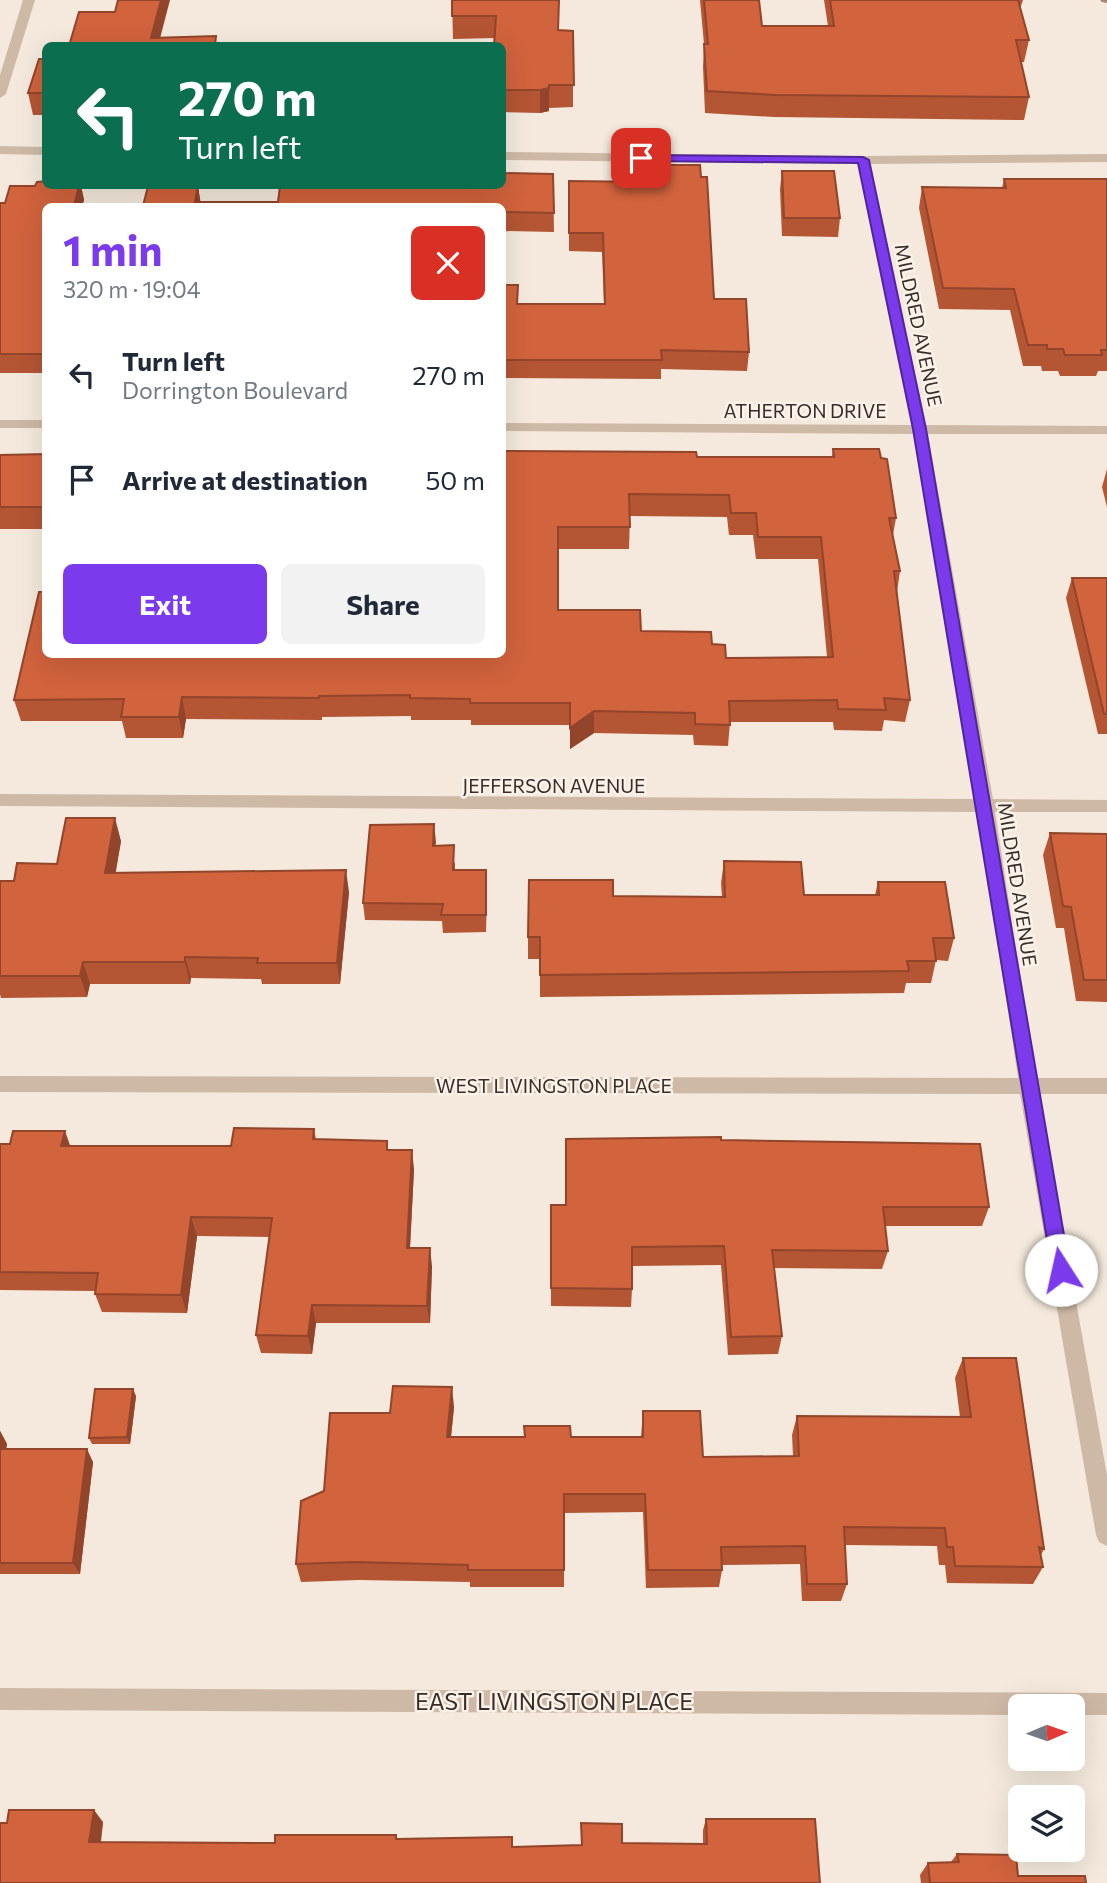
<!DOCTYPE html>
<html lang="en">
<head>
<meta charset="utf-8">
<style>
  body { margin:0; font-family:Commissioner,sans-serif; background:#f2f2f3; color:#1f2937; height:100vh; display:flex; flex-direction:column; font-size:26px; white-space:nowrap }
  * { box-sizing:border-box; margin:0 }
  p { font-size:23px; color:#747a83 }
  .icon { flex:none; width:38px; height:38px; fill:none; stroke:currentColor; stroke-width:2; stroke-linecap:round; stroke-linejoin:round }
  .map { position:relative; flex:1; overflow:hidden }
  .panel { position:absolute; left:42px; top:203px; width:464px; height:455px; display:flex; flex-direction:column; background:#fff; border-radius:10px; box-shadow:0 7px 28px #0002 }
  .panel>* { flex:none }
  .guide { position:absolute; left:42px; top:42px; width:464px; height:147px; border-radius:10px; box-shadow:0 7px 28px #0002; background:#0b6e4f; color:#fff; overflow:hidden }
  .needle { width:46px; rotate:88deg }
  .tools { position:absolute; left:1008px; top:1694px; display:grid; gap:14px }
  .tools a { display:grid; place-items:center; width:77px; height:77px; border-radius:10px; background:#fff; box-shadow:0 7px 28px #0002; font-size:35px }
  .pin { position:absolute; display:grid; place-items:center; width:60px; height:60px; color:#fff; margin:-30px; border-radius:14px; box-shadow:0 4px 10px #0006 }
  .me { position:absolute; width:77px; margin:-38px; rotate:350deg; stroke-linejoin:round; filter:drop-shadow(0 0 5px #0008) }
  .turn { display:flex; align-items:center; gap:24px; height:147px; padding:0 21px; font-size:32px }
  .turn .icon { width:91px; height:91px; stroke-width:2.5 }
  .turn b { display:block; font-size:49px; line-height:60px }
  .round { display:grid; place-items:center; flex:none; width:74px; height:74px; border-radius:10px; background:#f2f2f3 }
  .headline { display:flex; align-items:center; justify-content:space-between; height:119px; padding:0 21px }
  h1 { font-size:42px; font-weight:700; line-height:52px; color:#7c3aed }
  .action { display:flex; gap:14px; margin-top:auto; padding:14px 21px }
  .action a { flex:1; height:80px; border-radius:10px; background:#7c3aed; color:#fff; font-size:28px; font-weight:700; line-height:80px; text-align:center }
  .action a+a { background:#f2f2f3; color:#1f2937 }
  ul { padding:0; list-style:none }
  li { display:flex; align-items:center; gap:21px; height:105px; padding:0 21px }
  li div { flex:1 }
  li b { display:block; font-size:26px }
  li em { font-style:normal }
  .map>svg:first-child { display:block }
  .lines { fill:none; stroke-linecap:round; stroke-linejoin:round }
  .street { fill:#ceb9a6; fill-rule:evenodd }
  .secondary { fill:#a28777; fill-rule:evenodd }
  .wall { fill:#b45534; fill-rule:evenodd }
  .shaded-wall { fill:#92452b }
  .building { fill:#d1633d; stroke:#92452b; stroke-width:2; fill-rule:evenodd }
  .route { fill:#7c3aed; stroke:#51269a; stroke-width:2 }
  .labels { text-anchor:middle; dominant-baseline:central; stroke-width:5; stroke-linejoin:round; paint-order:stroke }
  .street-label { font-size:19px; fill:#392d28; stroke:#fbf3e9 }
  .near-street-label { font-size:23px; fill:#392d28; stroke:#fbf3e9 }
</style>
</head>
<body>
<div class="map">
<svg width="1107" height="1883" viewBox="0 0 1107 1883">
  <rect width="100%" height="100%" fill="#f4e9dc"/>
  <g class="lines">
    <!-- street -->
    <g class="street">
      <path d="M 23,0 L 35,0 L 6,94 L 0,98 L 0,75 Z"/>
      <path d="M 0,146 L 46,147 L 46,155 L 0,154 Z"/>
      <path d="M 502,152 L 863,156 L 1107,154 L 1107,162 L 870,164 L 926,425 L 1107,426 L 1107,434 L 928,434 L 993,799 L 1107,800 L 1107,812 L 995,812 L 1036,1078 L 1107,1078 L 1107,1094 L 1039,1094 L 1107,1475 L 1107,1546 L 1099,1542 L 1096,1535 L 1020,1094 L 0,1092 L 0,1076 L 1018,1078 L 978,812 L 0,806 L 0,794 L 976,799 L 914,434 L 502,431 L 502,423 L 912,425 L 858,164 L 502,160 Z"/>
      <rect x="0" y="420" width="46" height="8"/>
      <path d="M 0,1688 L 1107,1693 L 1107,1715 L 1073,1715 L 1073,1706 L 1020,1706 L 1020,1715 L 0,1710 Z"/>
    </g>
    <!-- secondary -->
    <path class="secondary" d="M 1100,0 L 1107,0 L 1107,3 L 1102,2 Z"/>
  </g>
  <!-- wall -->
  <g class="wall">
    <path d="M 452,0 L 558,30 L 573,31 L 573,107 L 549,108 L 549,111 L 540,113 L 502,112 L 502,46 L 495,38 L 453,39 Z"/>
    <path d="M 700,0 L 759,0 L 762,26 L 828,26 L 824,0 L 1023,0 L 1020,9 L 1029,40 L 1024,62 L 1021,62 L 1029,97 L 1024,120 L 774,117 L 705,113 L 703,67 L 704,44 Z"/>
    <path d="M 46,59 L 46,115 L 33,115 L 28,93 Z"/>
    <path d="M 648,165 L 714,299 L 749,352 L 747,371 L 661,369 L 661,379 L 502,378 L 502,285 L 518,304 L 604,304 L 602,252 L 569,251 L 569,181 L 648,182 Z"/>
    <path d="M 782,171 L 840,218 L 838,237 L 782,236 L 780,189 Z"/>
    <path d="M 553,174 L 554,232 L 502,231 L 502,206 L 143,206 L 198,186 L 200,202 L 278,202 Z"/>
    <path d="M 1004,179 L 1107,179 L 1107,371 L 1098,371 L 1096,376 L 1060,376 L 1058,371 L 1042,371 L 1041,366 L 1023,366 L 1010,310 L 939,309 L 919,208 L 922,187 L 1002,188 Z"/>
    <path d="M 46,186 L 81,186 L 84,200 L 82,206 L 46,206 L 46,373 L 0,373 L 0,203 L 5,203 Z"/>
    <path d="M 833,449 L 896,518 L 893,535 L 900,571 L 897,592 L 910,700 L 905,722 L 884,720 L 882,731 L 834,730 L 833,722 L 730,722 L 728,746 L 694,745 L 693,735 L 594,733 L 570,749 L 570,725 L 471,725 L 471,720 L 411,720 L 411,716 L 322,717 L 322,720 L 186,719 L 183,738 L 126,738 L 122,721 L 21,721 L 14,700 L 46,654 L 502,654 L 502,451 L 711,457 L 832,457 ZM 630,516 L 727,517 L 729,535 L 753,535 L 756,559 L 818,559 L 827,657 L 726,658 L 712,644 L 641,631 L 558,610 L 558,549 L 629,549 Z"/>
    <path d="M 46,454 L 46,529 L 0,529 L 0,455 Z"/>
    <path d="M 1107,469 L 1107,507 L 1102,487 Z"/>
    <path d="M 1072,578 L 1107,578 L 1107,734 L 1098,734 L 1066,598 Z"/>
    <path d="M 434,824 L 435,845 L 455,863 L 455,870 L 486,870 L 486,932 L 443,933 L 442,921 L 365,920 L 363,903 Z"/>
    <path d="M 1050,833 L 1107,834 L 1107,1002 L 1076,1001 L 1064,928 L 1056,928 L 1043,855 Z"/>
    <path d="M 121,841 L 115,873 L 349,892 L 340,984 L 262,984 L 261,979 L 191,978 L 190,984 L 90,984 L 87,997 L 1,998 L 0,994 L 0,881 L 14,881 Z"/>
    <path d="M 724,861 L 804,895 L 875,895 L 878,882 L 954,938 L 948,961 L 936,960 L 931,983 L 906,983 L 904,993 L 540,997 L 540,959 L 528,959 L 528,937 L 613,896 L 722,897 L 721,883 Z"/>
    <path d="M 314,1129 L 316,1139 L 387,1141 L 388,1150 L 414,1169 L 410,1248 L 432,1266 L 430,1323 L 316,1323 L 312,1354 L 261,1353 L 256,1335 L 269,1237 L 197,1236 L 187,1313 L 102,1312 L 95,1294 L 95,1291 L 0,1290 L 0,1144 L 70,1146 L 231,1146 Z"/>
    <path d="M 721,1140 L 989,1207 L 982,1226 L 885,1226 L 888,1251 L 882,1269 L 774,1268 L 782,1336 L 778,1354 L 728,1355 L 721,1265 L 632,1266 L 632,1289 L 631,1307 L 551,1306 L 551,1205 L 566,1205 Z"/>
    <path d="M 963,1358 L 1044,1549 L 1041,1555 L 1043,1567 L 1033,1584 L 947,1583 L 945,1565 L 939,1565 L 937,1546 L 845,1545 L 847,1584 L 841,1601 L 802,1601 L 800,1564 L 722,1565 L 722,1570 L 719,1587 L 646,1588 L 643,1512 L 564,1513 L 564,1587 L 470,1587 L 470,1582 L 359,1580 L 301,1582 L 296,1564 L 324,1491 L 390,1413 L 454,1407 L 451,1437 L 641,1437 L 643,1411 L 703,1457 L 793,1456 L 792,1435 L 797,1416 L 960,1417 L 955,1378 Z"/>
    <path d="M 136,1396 L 130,1444 L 92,1444 L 89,1438 Z"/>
    <path d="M 0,1431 L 7,1444 L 6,1449 L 93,1462 L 80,1574 L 0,1574 Z"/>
    <path d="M 706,1819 L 820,1883 L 0,1883 L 103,1822 L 101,1842 L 275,1843 L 396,1835 L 397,1839 L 512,1847 L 581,1845 L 581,1823 L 622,1843 L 703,1844 L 703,1830 Z"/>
    <path d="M 957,1854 L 1018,1876 L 1086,1883 L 921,1883 L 920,1875 L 928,1863 L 951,1862 Z"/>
  </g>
  <!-- shaded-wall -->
  <g class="shaded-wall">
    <path d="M 161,0 L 170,0 L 158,46 L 151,38 Z"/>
    <path d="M 549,88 L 549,111 L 540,113 L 540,90 Z"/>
    <path d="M 79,186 L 81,186 L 84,200 L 82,206 L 74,206 Z"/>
    <path d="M 198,186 L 201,205 L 195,202 Z"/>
    <path d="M 182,697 L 186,719 L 183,738 L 179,717 Z"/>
    <path d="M 594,711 L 594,733 L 570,749 L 570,728 Z"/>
    <path d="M 115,818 L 121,841 L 112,895 L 105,873 Z"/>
    <path d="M 434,824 L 436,842 L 434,863 L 433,846 Z"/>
    <path d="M 346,870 L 349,892 L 340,984 L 337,963 Z"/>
    <path d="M 486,870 L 487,888 L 486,932 Z"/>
    <path d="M 185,957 L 191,978 L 190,984 L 185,962 Z"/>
    <path d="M 83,962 L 90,984 L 87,997 L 80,976 Z"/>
    <path d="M 65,1131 L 72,1151 L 61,1146 Z"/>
    <path d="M 412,1150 L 414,1169 L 409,1266 L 407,1248 Z"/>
    <path d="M 191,1217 L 197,1236 L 187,1313 L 181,1295 Z"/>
    <path d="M 430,1248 L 432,1266 L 430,1323 L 427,1306 Z"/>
    <path d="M 312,1305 L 316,1323 L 312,1354 L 308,1336 Z"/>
    <path d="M 452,1387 L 454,1407 L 449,1456 L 447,1437 Z"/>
    <path d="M 133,1389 L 136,1396 L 130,1444 L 127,1437 Z"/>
    <path d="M 0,1431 L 7,1444 L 4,1461 L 0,1454 Z"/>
    <path d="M 87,1449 L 93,1462 L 80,1574 L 73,1563 Z"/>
    <path d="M 94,1810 L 103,1822 L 99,1853 L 89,1842 Z"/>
  </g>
  <!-- building -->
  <g class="building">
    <path d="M 118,0 L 161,0 L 151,38 L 216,36 L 215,46 L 69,46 L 79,12 L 115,12 Z"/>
    <path d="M 452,0 L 559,0 L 558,30 L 573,31 L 574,85 L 549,85 L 549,88 L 540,90 L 502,90 L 502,46 L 494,46 L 496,16 L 452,16 Z"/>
    <path d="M 704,0 L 759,0 L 762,26 L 834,26 L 830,0 L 1018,0 L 1029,40 L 1016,40 L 1029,97 L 776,95 L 707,91 L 704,44 L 708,44 Z"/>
    <rect x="379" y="44" width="44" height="2"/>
    <path d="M 39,59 L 46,59 L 46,93 L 28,93 Z"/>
    <path d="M 648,165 L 700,165 L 701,177 L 707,177 L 714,299 L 746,299 L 749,352 L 661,350 L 662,360 L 502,360 L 502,285 L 518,285 L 517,304 L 605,304 L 603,233 L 569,233 L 569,181 L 649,182 Z"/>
    <path d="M 782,171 L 834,171 L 840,218 L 784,218 Z"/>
    <path d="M 502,173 L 553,174 L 554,213 L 502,212 L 502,206 L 143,206 L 148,186 L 198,186 L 195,202 L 278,202 L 280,186 L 502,186 Z"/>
    <path d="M 1004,179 L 1107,179 L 1107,350 L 1101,350 L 1102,355 L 1065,355 L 1063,349 L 1047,349 L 1047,345 L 1028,345 L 1014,289 L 943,288 L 922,187 L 1006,188 Z"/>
    <path d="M 46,181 L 46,186 L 79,186 L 74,206 L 46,206 L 46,354 L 0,354 L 0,203 L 5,203 L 10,186 L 35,186 L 37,182 Z"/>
    <path d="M 833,449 L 879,449 L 881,458 L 887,459 L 896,518 L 889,518 L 900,571 L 894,571 L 910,700 L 884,698 L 886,710 L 838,709 L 837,700 L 729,701 L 730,725 L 695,724 L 695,713 L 594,711 L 570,728 L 570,703 L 470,703 L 470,699 L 410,698 L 410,695 L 319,696 L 319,698 L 182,697 L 179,717 L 121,717 L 124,699 L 14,700 L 39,592 L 46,592 L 46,654 L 502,654 L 502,451 L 696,452 L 697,457 L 834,457 ZM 629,494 L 729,495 L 731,513 L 756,513 L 758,537 L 821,537 L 833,657 L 726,658 L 725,645 L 712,644 L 711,632 L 641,631 L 640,610 L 558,610 L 558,527 L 630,527 Z"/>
    <path d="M 46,454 L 46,507 L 0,507 L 0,455 Z"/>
    <path d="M 1072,578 L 1107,578 L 1107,714 L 1104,714 Z"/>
    <path d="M 66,818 L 115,818 L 105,873 L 346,870 L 337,963 L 257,963 L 258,958 L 185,957 L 185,962 L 83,962 L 80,976 L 0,976 L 0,881 L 14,881 L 17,863 L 57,864 Z"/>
    <path d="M 434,824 L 433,846 L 454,845 L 453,870 L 486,870 L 486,915 L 441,915 L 443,904 L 363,903 L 370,825 Z"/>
    <path d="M 1050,833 L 1107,834 L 1107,980 L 1084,980 L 1071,907 L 1063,906 Z"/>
    <path d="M 724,861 L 801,862 L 804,895 L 879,895 L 878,882 L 945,882 L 954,938 L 933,938 L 936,961 L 907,961 L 909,971 L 540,975 L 540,937 L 528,937 L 529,880 L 613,880 L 613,896 L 725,897 Z"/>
    <path d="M 234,1128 L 314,1129 L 313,1139 L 387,1141 L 387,1150 L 412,1150 L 407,1248 L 430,1248 L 427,1306 L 312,1305 L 308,1336 L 256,1335 L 272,1218 L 191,1217 L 181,1295 L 95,1294 L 98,1273 L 0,1272 L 0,1144 L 10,1144 L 13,1131 L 65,1131 L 61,1146 L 231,1146 Z"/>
    <path d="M 721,1137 L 721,1140 L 980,1144 L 989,1207 L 883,1207 L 888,1251 L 772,1250 L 782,1336 L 731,1337 L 724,1246 L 632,1247 L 632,1289 L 551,1288 L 551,1205 L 566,1205 L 566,1139 Z"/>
    <path d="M 963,1358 L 1016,1358 L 1044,1549 L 1039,1547 L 1043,1567 L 955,1566 L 953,1547 L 947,1547 L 945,1528 L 844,1527 L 847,1584 L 807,1584 L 805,1546 L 721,1547 L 722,1570 L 648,1570 L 645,1494 L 564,1494 L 564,1570 L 468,1570 L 468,1565 L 355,1562 L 296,1564 L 301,1501 L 324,1491 L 330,1413 L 390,1413 L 393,1386 L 452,1387 L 447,1437 L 525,1437 L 524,1426 L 570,1426 L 571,1437 L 643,1437 L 643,1411 L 700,1411 L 703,1457 L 799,1456 L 797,1416 L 971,1417 Z"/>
    <path d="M 95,1389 L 133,1389 L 127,1437 L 89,1438 Z"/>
    <path d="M 0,1449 L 87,1449 L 73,1563 L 0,1563 Z"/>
    <path d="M 9,1810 L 94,1810 L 89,1842 L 275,1843 L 275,1835 L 396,1835 L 396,1839 L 512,1837 L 512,1847 L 582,1845 L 581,1823 L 622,1824 L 622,1843 L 707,1844 L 706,1819 L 815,1819 L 820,1883 L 0,1883 L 0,1823 L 7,1823 Z"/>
    <path d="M 957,1854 L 1016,1855 L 1018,1876 L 1085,1876 L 1086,1883 L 930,1883 L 928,1863 L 959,1862 Z"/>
  </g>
  <!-- route -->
  <path class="route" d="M 637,155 L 863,157 L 869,160 L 926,429 L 1070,1270 L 1067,1276 L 1061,1279 L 1054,1276 L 1052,1270 L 913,429 L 858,163 L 641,161 L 637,160 Z"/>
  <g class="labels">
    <!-- street labels -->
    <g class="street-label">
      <text transform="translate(919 325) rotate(78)">MILDRED AVENUE</text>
      <text x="805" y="410">ATHERTON DRIVE</text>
      <text x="554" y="785">JEFFERSON AVENUE</text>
      <text transform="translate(1018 884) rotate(81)">MILDRED AVENUE</text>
      <text x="554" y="1085">WEST LIVINGSTON PLACE</text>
    </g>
    <!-- near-street labels -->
    <g class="near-street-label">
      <text x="554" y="1701">EAST LIVINGSTON PLACE</text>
    </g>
  </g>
</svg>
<div class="tools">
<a><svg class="needle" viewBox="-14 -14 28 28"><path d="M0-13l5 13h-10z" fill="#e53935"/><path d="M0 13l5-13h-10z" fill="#747a83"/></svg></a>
<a><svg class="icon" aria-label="layers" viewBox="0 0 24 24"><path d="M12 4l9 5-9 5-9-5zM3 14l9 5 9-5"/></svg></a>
</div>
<div class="pin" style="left:641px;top:158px;background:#d93025"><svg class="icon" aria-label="arrive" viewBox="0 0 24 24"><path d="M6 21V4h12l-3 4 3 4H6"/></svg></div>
<svg class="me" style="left:1061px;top:1270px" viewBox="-20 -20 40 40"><circle r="19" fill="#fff"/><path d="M0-13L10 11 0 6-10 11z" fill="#7c3aed"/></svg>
<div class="guide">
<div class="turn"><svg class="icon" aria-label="left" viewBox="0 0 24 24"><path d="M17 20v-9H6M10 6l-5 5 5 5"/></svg><div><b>270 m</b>Turn left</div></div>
</div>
<section class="panel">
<div class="headline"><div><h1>1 min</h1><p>320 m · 19:04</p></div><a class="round" style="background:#d93025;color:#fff"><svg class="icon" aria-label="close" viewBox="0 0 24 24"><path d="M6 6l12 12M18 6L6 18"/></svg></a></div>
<ul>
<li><svg class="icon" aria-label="left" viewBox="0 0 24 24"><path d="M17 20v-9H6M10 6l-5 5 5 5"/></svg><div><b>Turn left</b><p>Dorrington Boulevard</p></div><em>270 m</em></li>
<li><svg class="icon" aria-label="arrive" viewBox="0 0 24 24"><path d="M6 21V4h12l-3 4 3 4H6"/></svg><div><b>Arrive at destination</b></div><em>50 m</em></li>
</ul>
<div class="action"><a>Exit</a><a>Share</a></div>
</section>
</div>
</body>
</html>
